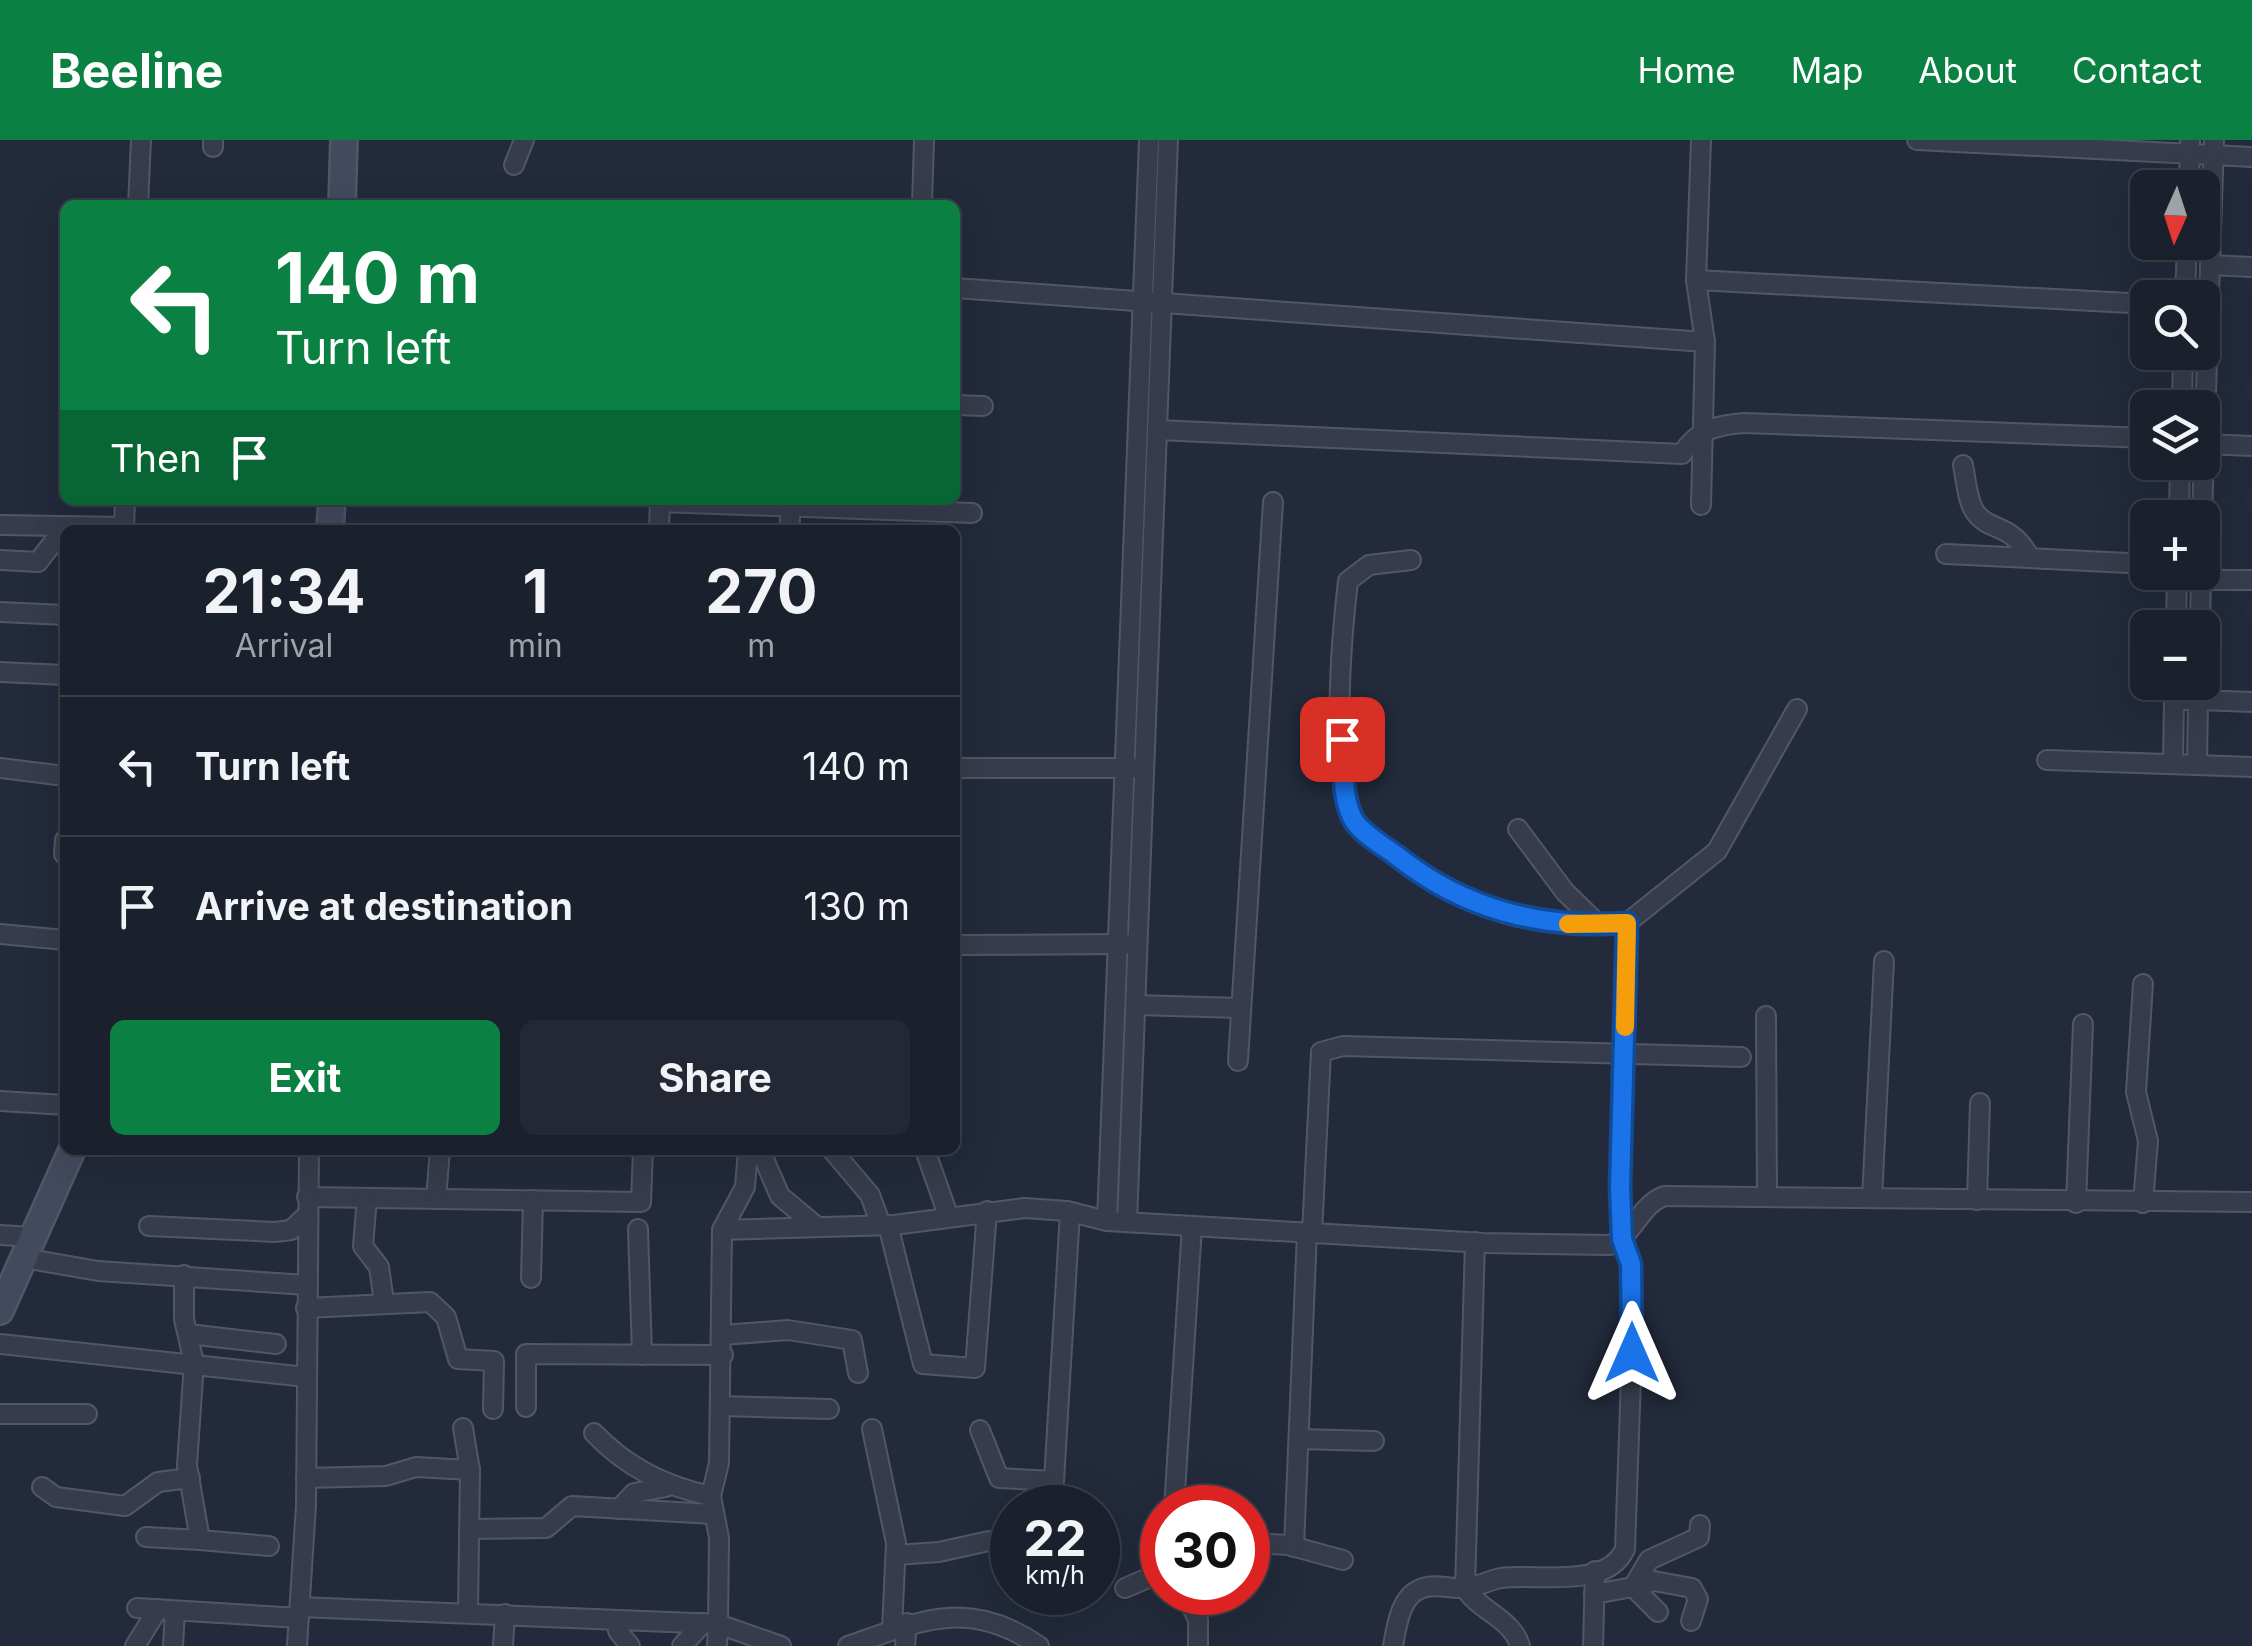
<!DOCTYPE html>
<html lang="en">
<head>
<meta charset="utf-8">
<style>
  body { margin:0; font-family:Inter,sans-serif; background:#232834; color:#f1f3f6; height:100vh; display:flex; flex-direction:column; font-size:38px; white-space:nowrap }
  * { box-sizing:border-box; margin:0 }
  p { font-size:32px; color:#9fa3a9 }
  .icon { flex:none; width:55px; height:55px; fill:none; stroke:currentColor; stroke-width:2; stroke-linecap:round; stroke-linejoin:round }
  .map { position:relative; flex:1; overflow:hidden }
  .drawer { position:absolute; left:60px; top:385px; width:900px; height:630px; display:flex; flex-direction:column; background:#1a202c; border-radius:15px; box-shadow:0 10px 40px #0002,0 0 0 2px #383e48 }
  .drawer>* { flex:none }
  .banner { position:absolute; left:60px; top:60px; width:900px; height:305px; border-radius:15px; box-shadow:0 10px 40px #0002,0 0 0 2px #383e48; background:#0b8043; color:#fff; overflow:hidden }
  .needle { width:65px; rotate:183deg }
  .buttons { position:absolute; left:2130px; top:30px; display:grid; gap:20px }
  .buttons a { display:grid; place-items:center; width:90px; height:90px; border-radius:15px; background:#1a202c; box-shadow:0 10px 40px #0002,0 0 0 2px #383e48; font-size:50px }
  .speed { position:absolute; left:990px; top:1345px; display:flex; gap:20px; font-size:50px; font-weight:700; text-align:center }
  .speed>* { display:grid; place-content:center; width:130px; height:130px; border-radius:50%; background:#1a202c; box-shadow:0 10px 40px #0002,0 0 0 2px #383e48; line-height:1 }
  .speed small { font-size:25px; font-weight:400 }
  .speed .limit { border:15px solid #d22; background:#fff; color:#111 }
  .pin { position:absolute; display:grid; place-items:center; width:85px; height:85px; color:#fff; margin:-42px; border-radius:20px; box-shadow:0 5px 15px #0006 }
  .me { position:absolute; width:110px; margin:-55px; rotate:0deg; stroke-linejoin:round; filter:drop-shadow(0 0 8px #0008) }
  .turn { display:flex; align-items:center; gap:35px; height:210px; padding:0 50px; font-size:45px }
  .turn .icon { width:130px; height:130px; stroke-width:2.5 }
  .turn b { display:block; font-size:70px; line-height:85px }
  .then { display:flex; align-items:center; height:95px; padding:0 50px; background:#0003; gap:20px; font-size:38px }
  .eta { display:flex; justify-content:space-evenly; align-items:center; height:170px; text-align:center }
  .eta b { font-size:60px; font-weight:700; line-height:70px }
  .primary-button { display:flex; gap:20px; margin-top:auto; padding:20px 50px }
  .primary-button a { flex:1; height:115px; border-radius:15px; background:#0b8043; color:#fff; font-size:40px; font-weight:700; line-height:115px; text-align:center }
  .primary-button a+a { background:#232834; color:#f1f3f6 }
  ul { padding:0; list-style:none }
  li { display:flex; align-items:center; gap:30px; height:140px; padding:0 50px; border-top:2px solid #383e48 }
  li div { flex:1 }
  li b { display:block; font-size:38px }
  li em { font-style:normal }
  header { display:flex; align-items:center; gap:60px; box-sizing:border-box; height:140px; padding:0 50px; background:#0b8043; color:#fff }
  header strong { font-size:48px }
  nav { display:flex; gap:55px; margin-inline-start:auto; font-size:35px }
  .map>svg:first-child { display:block }
  .lines { fill:none; stroke-linecap:round; stroke-linejoin:round }
  .street-casing { stroke:#515766; stroke-width:22 }
  .secondary-casing { stroke:#515766; stroke-width:30 }
  .street { stroke:#363c4b; stroke-width:18 }
  .secondary { stroke:#444a5e; stroke-width:25 }
  .route-casing { stroke:#114b97; stroke-width:25 }
  .route { stroke:#1a73e8; stroke-width:18 }
  .slow { stroke:#f59e0b; stroke-width:18 }
</style>
</head>
<body>
<header>
<strong>Beeline</strong>
<nav><a>Home</a><a>Map</a><a>About</a><a>Contact</a></nav>
</header>
<div class="map">
<svg width="2252" height="1506" viewBox="0 0 2252 1506">
  <rect width="100%" height="100%" fill="#222a3b"/>
  <g class="lines">
    <!-- street casing -->
    <g class="street-casing">
      <g id="street">
        <path d="M 1149,0 L 1107,1081 L 1484,1103 L 1610,1105 C 1635,1094 1639,1066 1664,1056 L 2252,1062"/>
        <path d="M 1917,0 L 2252,17"/>
        <path d="M 213,7 L 213,0"/>
        <path d="M 514,25 L 524,0"/>
        <path d="M 2189,48 L 2190,0"/>
        <path d="M 138,65 L 141,0"/>
        <path d="M 922,65 L 924,0"/>
        <path d="M 2210,125 L 2252,127"/>
        <path d="M 1696,140 L 2148,164"/>
        <path d="M 955,148 L 1705,202"/>
        <path d="M 2185,158 L 2187,102"/>
        <path d="M 955,265 L 983,266"/>
        <path d="M 2182,268 L 2183,212"/>
        <path d="M 1158,290 L 1682,314 C 1697,290 1716,285 1744,283 L 2148,298"/>
        <path d="M 2204,304 L 2252,306"/>
        <path d="M 1963,325 C 1966,339 1967,360 1975,372 C 1989,392 2010,382 2029,416"/>
        <path d="M 660,362 L 972,373"/>
        <path d="M 1701,365 L 1705,202 L 1696,140 L 1701,0"/>
        <path d="M 2179,378 L 2180,322"/>
        <path d="M 2202,378 L 2214,0"/>
        <path d="M 0,385 L 124,387 L 125,360"/>
        <path d="M 659,390 L 660,360"/>
        <path d="M 789,390 L 791,367"/>
        <path d="M 1946,414 L 2148,424"/>
        <path d="M 0,420 L 38,422 L 55,400 L 65,401"/>
        <path d="M 1411,420 L 1369,425 L 1348,441 C 1341,502 1331,621 1353,677 C 1359,692 1380,703 1392,713 C 1469,770 1530,791 1627,783"/>
        <path d="M 2201,440 L 2252,440"/>
        <path d="M 0,472 L 65,475"/>
        <path d="M 2176,488 L 2177,432"/>
        <path d="M 2200,488 L 2201,432"/>
        <path d="M 0,532 L 65,535"/>
        <path d="M 2199,542 L 2198,560 L 2252,562"/>
        <path d="M 2047,620 L 2197,625 L 2198,560 L 2174,560 L 2175,542"/>
        <path d="M 2173,624 L 2174,560"/>
        <path d="M 2197,625 L 2252,627"/>
        <path d="M 0,628 L 65,636"/>
        <path d="M 955,628 L 1134,628"/>
        <path d="M 1518,689 L 1565,752 L 1599,785"/>
        <path d="M 64,714 L 65,700"/>
        <path d="M 0,794 L 65,800"/>
        <path d="M 955,805 L 1127,804"/>
        <path d="M 2143,844 L 2136,952 L 2148,1001 L 2143,1063"/>
        <path d="M 1136,865 L 1240,868"/>
        <path d="M 1766,876 L 1767,1057"/>
        <path d="M 1238,921 L 1273,362"/>
        <path d="M 0,961 L 65,965"/>
        <path d="M 748,1010 L 745,1047 L 722,1090 L 719,1323 L 711,1356 L 719,1398 L 718,1484 L 781,1506"/>
        <path d="M 760,1010 L 780,1056 L 816,1086"/>
        <path d="M 832,1010 L 870,1055 L 881,1085"/>
        <path d="M 925,1010 L 948,1075"/>
        <path d="M 307,1057 L 641,1062 L 643,1010"/>
        <path d="M 367,1058 L 363,1106 L 379,1127 L 384,1162"/>
        <path d="M 1872,1058 L 1884,821"/>
        <path d="M 436,1059 L 440,1010"/>
        <path d="M 1977,1060 L 1980,963"/>
        <path d="M 2076,1063 L 2083,884"/>
        <path d="M 1127,1082 L 1168,0"/>
        <path d="M 888,1085 L 923,1224 L 975,1228 L 987,1071"/>
        <path d="M 149,1086 L 275,1092 L 291,1090 L 307,1075"/>
        <path d="M 638,1089 L 642,1215"/>
        <path d="M 722,1090 L 894,1085 L 1025,1068 L 1067,1071 L 1107,1081"/>
        <path d="M 1312,1093 L 1321,912 L 1343,906 L 1741,917"/>
        <path d="M 0,1095 L 33,1097"/>
        <path d="M 1475,1102 L 1465,1448 C 1479,1471 1513,1479 1520,1506"/>
        <path d="M 24,1118 L 98,1131 L 307,1145"/>
        <path d="M 184,1135 L 184,1179 L 194,1223 L 187,1325 L 200,1400 L 269,1406"/>
        <path d="M 531,1138 L 533,1060"/>
        <path d="M 306,1168 L 430,1162 L 446,1177 L 458,1219 L 494,1221 L 493,1269"/>
        <path d="M 188,1194 L 276,1204"/>
        <path d="M 723,1195 L 788,1190 L 852,1200 L 858,1233"/>
        <path d="M 0,1204 L 306,1237"/>
        <path d="M 722,1266 L 829,1269"/>
        <path d="M 526,1267 L 526,1214 L 723,1215"/>
        <path d="M 0,1274 L 87,1274"/>
        <path d="M 872,1289 L 896,1403 L 892,1489"/>
        <path d="M 980,1290 L 999,1338 L 1054,1341 L 1070,1072"/>
        <path d="M 594,1293 C 626,1327 667,1347 711,1356"/>
        <path d="M 1299,1299 L 1374,1301"/>
        <path d="M 306,1338 L 386,1336 L 416,1327 L 470,1330 L 463,1288"/>
        <path d="M 42,1347 L 56,1357 L 125,1366 L 158,1342 L 190,1338"/>
        <path d="M 1174,1368 L 1192,1086"/>
        <path d="M 619,1369 L 634,1353 L 666,1347"/>
        <path d="M 469,1389 L 546,1388 L 572,1366 L 713,1374"/>
        <path d="M 146,1397 L 200,1400"/>
        <path d="M 1248,1403 L 1288,1405 L 1343,1420"/>
        <path d="M 1294,1407 L 1307,1092"/>
        <path d="M 896,1415 L 939,1412 L 989,1401"/>
        <path d="M 1633,1447 L 1649,1420 L 1699,1397 L 1700,1385"/>
        <path d="M 1633,1447 L 1654,1441 L 1692,1448 L 1698,1459 L 1691,1481"/>
        <path d="M 1125,1448 L 1162,1432"/>
        <path d="M 1185,1452 L 1198,1480 L 1198,1506"/>
        <path d="M 1594,1454 L 1633,1447 L 1658,1472"/>
        <path d="M 300,1467 L 718,1484 L 717,1506"/>
        <path d="M 137,1468 L 299,1478"/>
        <path d="M 468,1472 L 470,1330"/>
        <path d="M 617,1480 L 618,1491 L 630,1506"/>
        <path d="M 135,1506 L 158,1469"/>
        <path d="M 173,1506 L 175,1471"/>
        <path d="M 297,1506 L 306,1365 L 309,1010"/>
        <path d="M 503,1506 L 505,1474"/>
        <path d="M 682,1506 L 703,1483"/>
        <path d="M 848,1506 C 920,1481 968,1457 1039,1506"/>
        <path d="M 905,1506 L 907,1483"/>
        <path d="M 1393,1506 C 1396,1490 1399,1467 1411,1455 C 1427,1440 1445,1449 1464,1448 C 1476,1448 1489,1440 1501,1438 C 1536,1433 1607,1450 1625,1409 L 1633,1180 L 1631,1124 L 1622,1099 L 1620,1048 L 1627,783 L 1717,711 L 1797,569"/>
        <path d="M 1593,1506 L 1595,1431"/>
      </g>
    </g>
    <!-- secondary casing -->
    <g class="secondary-casing">
      <g id="secondary">
        <path d="M 342,65 L 344,0"/>
        <path d="M 330,390 L 332,360"/>
        <path d="M 0,1171 L 72,1010"/>
      </g>
    </g>
    <!-- street -->
    <use href="#street" class="street"/>
    <!-- secondary -->
    <use href="#secondary" class="secondary"/>
  </g>
  <g class="lines">
    <!-- route casing -->
    <g class="route-casing">
      <path id="route" d="M 1342,599 C 1344,624 1341,662 1355,682 C 1365,696 1384,706 1397,716 C 1465,770 1541,789 1627,783 L 1620,1048 L 1622,1099 L 1631,1124 L 1632,1213"/>
    </g>
    <!-- route -->
    <use href="#route" class="route"/>
    <!-- slow -->
    <path class="slow" d="M 1568,784 L 1627,783 L 1625,887"/>
  </g>
</svg>
<div class="buttons">
<a><svg class="needle" viewBox="-14 -14 28 28"><path d="M0-13l5 13h-10z" fill="#e53935"/><path d="M0 13l5-13h-10z" fill="#9fa3a9"/></svg></a>
<a><svg class="icon" aria-label="search" viewBox="0 0 24 24"><circle cx="10" cy="10" r="6"/><path d="M15 15l6 6"/></svg></a>
<a><svg class="icon" aria-label="layers" viewBox="0 0 24 24"><path d="M12 4l9 5-9 5-9-5zM3 14l9 5 9-5"/></svg></a>
<a>+</a>
<a>−</a>
</div>
<div class="speed"><div>22<small>km/h</small></div><div class="limit">30</div></div>
<div class="pin" style="left:1342px;top:599px;background:#d93025"><svg class="icon" aria-label="arrive" viewBox="0 0 24 24"><path d="M6 21V4h12l-3 4 3 4H6"/></svg></div>
<svg class="me" style="left:1632px;top:1213px" viewBox="-20 -20 40 40"><path d="M0-17L14 15 0 8-14 15z" fill="#1a73e8" stroke="#fff" stroke-width="4"/></svg>
<div class="banner">
<div class="turn"><svg class="icon" aria-label="left" viewBox="0 0 24 24"><path d="M17 20v-9H6M10 6l-5 5 5 5"/></svg><div><b>140 m</b>Turn left</div></div>
<div class="then">Then<svg class="icon" aria-label="arrive" viewBox="0 0 24 24"><path d="M6 21V4h12l-3 4 3 4H6"/></svg></div>
</div>
<section class="drawer">
<div class="eta">
<div><b>21:34</b><p>Arrival</p></div>
<div><b>1</b><p>min</p></div>
<div><b>270</b><p>m</p></div>
</div>
<ul>
<li><svg class="icon" aria-label="left" viewBox="0 0 24 24"><path d="M17 20v-9H6M10 6l-5 5 5 5"/></svg><div><b>Turn left</b></div><em>140 m</em></li>
<li><svg class="icon" aria-label="arrive" viewBox="0 0 24 24"><path d="M6 21V4h12l-3 4 3 4H6"/></svg><div><b>Arrive at destination</b></div><em>130 m</em></li>
</ul>
<div class="primary-button"><a>Exit</a><a>Share</a></div>
</section>
</div>
</body>
</html>
